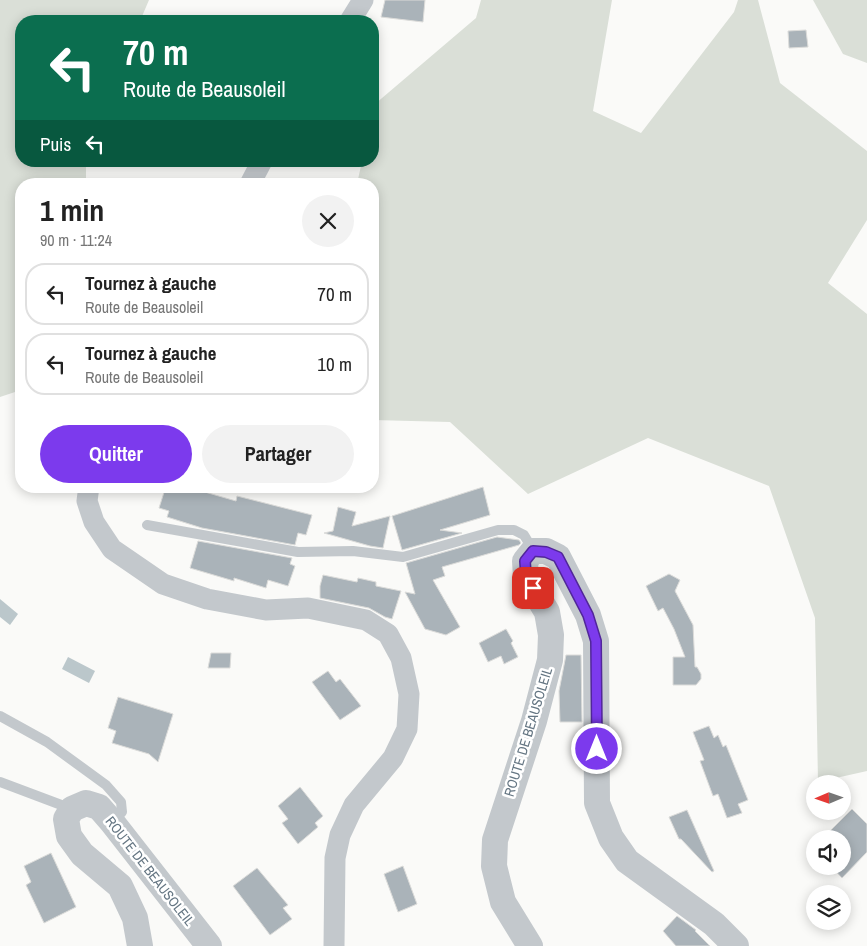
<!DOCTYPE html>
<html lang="fr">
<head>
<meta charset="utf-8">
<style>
  body { margin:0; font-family:"Archivo Narrow",sans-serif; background:#f2f2f2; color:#222; height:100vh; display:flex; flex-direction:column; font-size:19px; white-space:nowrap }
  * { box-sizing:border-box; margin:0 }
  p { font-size:16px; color:#767676 }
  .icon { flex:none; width:28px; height:28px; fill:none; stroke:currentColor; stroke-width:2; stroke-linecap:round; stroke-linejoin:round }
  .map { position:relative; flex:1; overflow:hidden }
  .panel { position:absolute; left:15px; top:178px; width:364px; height:315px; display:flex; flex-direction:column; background:#fff; border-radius:20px; box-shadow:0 2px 12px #0003 }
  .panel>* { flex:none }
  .hud { position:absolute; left:15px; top:15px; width:364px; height:152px; border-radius:20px; box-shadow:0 2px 12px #0003; background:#0b6e4f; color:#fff; overflow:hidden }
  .needle { width:32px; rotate:268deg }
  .tools { position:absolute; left:806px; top:775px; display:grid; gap:10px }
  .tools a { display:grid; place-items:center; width:45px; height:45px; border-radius:50%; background:#fff; box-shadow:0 2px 12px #0003; font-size:25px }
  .pin { position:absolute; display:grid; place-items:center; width:42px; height:42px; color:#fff; margin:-21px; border-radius:10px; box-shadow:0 2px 8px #0006 }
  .me { position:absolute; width:55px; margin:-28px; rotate:0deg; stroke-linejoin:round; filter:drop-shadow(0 0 4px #0008) }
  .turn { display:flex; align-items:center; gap:18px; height:105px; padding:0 25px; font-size:22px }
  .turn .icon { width:65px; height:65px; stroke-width:2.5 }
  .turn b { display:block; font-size:35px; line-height:42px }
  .then { display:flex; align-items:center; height:48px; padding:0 25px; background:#0003; gap:10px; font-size:19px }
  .round { display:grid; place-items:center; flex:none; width:52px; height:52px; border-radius:26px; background:#f2f2f2 }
  .head { display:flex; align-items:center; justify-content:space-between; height:85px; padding:0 25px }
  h1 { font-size:30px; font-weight:700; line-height:38px }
  .button { display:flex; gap:10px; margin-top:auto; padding:10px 25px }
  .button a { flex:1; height:58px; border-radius:30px; background:#7c3aed; color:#fff; font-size:20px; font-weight:700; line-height:58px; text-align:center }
  .button a+a { background:#f2f2f2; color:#222 }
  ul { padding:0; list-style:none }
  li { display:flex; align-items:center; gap:15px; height:62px; margin:0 10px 8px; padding:0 15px; border:2px solid #e0e0e0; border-radius:20px }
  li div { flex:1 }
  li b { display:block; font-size:19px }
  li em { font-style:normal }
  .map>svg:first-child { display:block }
  .green { fill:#dadfd7 }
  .water { fill:#bbc7cb }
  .building { fill:#aab3b9; stroke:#dcdcda }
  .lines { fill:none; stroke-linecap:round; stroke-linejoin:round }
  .service { stroke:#c3c8cc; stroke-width:10 }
  .minor { stroke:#c3c8cc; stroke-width:21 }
  .tertiary { stroke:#c3c8cc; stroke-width:26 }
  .route-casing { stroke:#51269a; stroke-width:12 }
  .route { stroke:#7c3aed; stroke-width:9 }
  .labels { text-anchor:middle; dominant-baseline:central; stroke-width:5; stroke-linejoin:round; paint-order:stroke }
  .street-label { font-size:14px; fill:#657683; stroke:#fff }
</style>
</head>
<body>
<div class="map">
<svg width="867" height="946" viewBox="0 0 867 946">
  <rect width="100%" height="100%" fill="#fafaf8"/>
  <!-- green -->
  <g class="green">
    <path d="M 0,0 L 149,0 L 140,21 L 21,21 L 21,161 L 86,161 L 86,184 L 21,184 L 21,390 L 0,397 Z"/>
    <path d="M 481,0 L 612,0 L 593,111 L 641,133 L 734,12 L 738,0 L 758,0 L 780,83 L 867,151 L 867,220 L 828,283 L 867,314 L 867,771 L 818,782 L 815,618 L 769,486 L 648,438 L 528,494 L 450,422 L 373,420 L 372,184 L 357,184 L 362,161 L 372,161 L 372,113 L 375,104 L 476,18 Z"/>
    <path d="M 813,0 L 867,0 L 867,63 L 843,54 Z"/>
  </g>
  <!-- water -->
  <g class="water">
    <path d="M 0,599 L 18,614 L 10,625 L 0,617 Z"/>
    <path d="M 68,657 L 95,671 L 89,683 L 62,669 Z"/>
  </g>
  <!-- building -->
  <g class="building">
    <path d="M 385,0 L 425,0 L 423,22 L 381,17 Z"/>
    <path d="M 806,30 L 808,47 L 789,48 L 788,31 Z"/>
    <path d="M 166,486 L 184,486 L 236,501 L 237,496 L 312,515 L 306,535 L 298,533 L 295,545 L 202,528 L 167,517 L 169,511 L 159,508 Z"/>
    <path d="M 483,487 L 490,515 L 440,530 L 462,533 L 402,550 L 392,516 Z"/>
    <path d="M 338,507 L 356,512 L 352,526 L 390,516 L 383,548 L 370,546 L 324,533 L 333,531 Z"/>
    <path d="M 497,537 L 519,540 L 521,543 L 519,545 L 442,567 L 445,576 L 433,580 L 460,627 L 446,635 L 425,629 L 405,592 L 415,594 L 406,563 Z"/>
    <path d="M 198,541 L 292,558 L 290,564 L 295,566 L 288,586 L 268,580 L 266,588 L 234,578 L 234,581 L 190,568 Z"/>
    <path d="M 669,574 L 680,580 L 675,591 L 693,625 L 695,667 L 697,667 L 701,674 L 701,679 L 696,685 L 673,685 L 673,657 L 685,657 L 674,629 L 663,608 L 658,611 L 646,586 Z"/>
    <path d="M 323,575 L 357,582 L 358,578 L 376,582 L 376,586 L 401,591 L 392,619 L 385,617 L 369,608 L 320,598 L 320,586 Z"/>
    <path d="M 506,629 L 513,641 L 511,643 L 518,657 L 504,664 L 501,656 L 488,662 L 479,643 Z"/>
    <path d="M 211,653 L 231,653 L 230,668 L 208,668 Z"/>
    <path d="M 566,655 L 581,655 L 582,722 L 560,722 L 559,691 Z"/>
    <path d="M 328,671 L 336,682 L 340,679 L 361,706 L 340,720 L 312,682 Z"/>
    <path d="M 118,697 L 173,714 L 158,762 L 149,754 L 112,743 L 116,731 L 108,728 Z"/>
    <path d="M 709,726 L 714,738 L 718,735 L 723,747 L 726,745 L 748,800 L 738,804 L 742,813 L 727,818 L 718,794 L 713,796 L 700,761 L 704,760 L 693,732 Z"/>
    <path d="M 300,787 L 323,816 L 315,823 L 318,827 L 298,844 L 282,823 L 288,819 L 278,806 Z"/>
    <path d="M 852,809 L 867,824 L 867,852 L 842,878 L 831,866 L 842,866 L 842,839 L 822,839 Z"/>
    <path d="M 687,810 L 714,871 L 712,872 L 681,839 L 679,839 L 669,817 Z"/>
    <path d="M 51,853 L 76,907 L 44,923 L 26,885 L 31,882 L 24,866 Z"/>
    <path d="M 403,866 L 417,904 L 398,912 L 384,874 Z"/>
    <path d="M 257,868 L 288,905 L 283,908 L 292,919 L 270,935 L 233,886 Z"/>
    <path d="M 677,916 L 696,930 L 695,931 L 710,946 L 676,946 L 663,931 Z"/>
  </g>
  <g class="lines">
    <!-- service -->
    <g class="service">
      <path d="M 147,525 L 298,552 L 353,551 L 403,557 L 498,530 L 514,530 L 524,535 L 533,550"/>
      <path d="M 0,716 L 47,742 L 106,785 L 121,802 L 122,812 L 113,821"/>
      <path d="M 0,782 L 72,809"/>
    </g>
    <!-- minor -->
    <g class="minor">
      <path d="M 350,21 L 363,0"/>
      <path d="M 250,184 L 262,161"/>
      <path d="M 89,486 L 87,501 L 94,522 L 112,549 L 163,584 L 207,599 L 266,610 L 308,608 L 366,620 L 388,634 L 401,658 L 409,694 L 407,729 L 393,758 L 354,805 L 340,835 L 335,858 L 334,946"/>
    </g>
    <!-- tertiary -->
    <g class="tertiary">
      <path d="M 140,946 L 135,918 L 120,886 L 82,854 L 69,836 L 66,819 L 72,809 L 86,803 L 99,807 L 112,822 L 209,946"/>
      <path d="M 530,946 L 503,902 L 494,866 L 495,840 L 534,721 L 550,660 L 551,635 L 547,612 L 526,577 L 525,561 L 533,551 L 546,551 L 558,557 L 588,615 L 596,641 L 597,803 L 611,838 L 627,861 L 714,924 L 736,946"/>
    </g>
  </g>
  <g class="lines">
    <!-- route casing -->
    <g class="route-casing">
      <path id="route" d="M 533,588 L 526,576 L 525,561 L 533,551 L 546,552 L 558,557 L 588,615 L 596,641 L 597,749"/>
    </g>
    <!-- route -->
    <use href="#route" class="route"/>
  </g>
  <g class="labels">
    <!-- street labels -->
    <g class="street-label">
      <text transform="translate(528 732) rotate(-73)">ROUTE DE BEAUSOLEIL</text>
      <text transform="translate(150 871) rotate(52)">ROUTE DE BEAUSOLEIL</text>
    </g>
  </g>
</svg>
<div class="tools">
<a><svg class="needle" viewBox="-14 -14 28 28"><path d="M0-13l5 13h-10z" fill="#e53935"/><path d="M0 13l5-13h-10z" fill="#767676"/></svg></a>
<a><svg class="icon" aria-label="sound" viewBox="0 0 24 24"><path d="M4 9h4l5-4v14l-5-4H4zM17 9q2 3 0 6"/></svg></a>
<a><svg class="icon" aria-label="layers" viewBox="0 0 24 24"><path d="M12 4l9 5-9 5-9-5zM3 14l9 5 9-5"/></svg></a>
</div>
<div class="pin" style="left:533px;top:588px;background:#d93025"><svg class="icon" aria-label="arrive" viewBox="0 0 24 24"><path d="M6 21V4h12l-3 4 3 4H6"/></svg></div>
<svg class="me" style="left:597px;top:749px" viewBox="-20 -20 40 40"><circle r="17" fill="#7c3aed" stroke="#fff" stroke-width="3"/><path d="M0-11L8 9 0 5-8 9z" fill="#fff"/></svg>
<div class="hud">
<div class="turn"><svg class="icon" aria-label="left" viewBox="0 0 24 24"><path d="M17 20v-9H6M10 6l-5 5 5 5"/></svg><div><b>70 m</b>Route de Beausoleil</div></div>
<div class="then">Puis<svg class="icon" aria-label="left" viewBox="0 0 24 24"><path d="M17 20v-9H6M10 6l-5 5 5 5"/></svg></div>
</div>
<section class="panel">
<div class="head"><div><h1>1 min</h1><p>90 m · 11:24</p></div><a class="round"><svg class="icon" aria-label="close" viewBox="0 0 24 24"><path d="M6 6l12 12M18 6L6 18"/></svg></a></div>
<ul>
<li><svg class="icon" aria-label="left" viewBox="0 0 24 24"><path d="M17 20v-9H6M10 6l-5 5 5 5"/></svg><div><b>Tournez à gauche</b><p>Route de Beausoleil</p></div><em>70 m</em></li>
<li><svg class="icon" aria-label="left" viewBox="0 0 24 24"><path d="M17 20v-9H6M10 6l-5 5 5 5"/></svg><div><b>Tournez à gauche</b><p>Route de Beausoleil</p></div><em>10 m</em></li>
</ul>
<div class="button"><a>Quitter</a><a>Partager</a></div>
</section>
</div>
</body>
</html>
